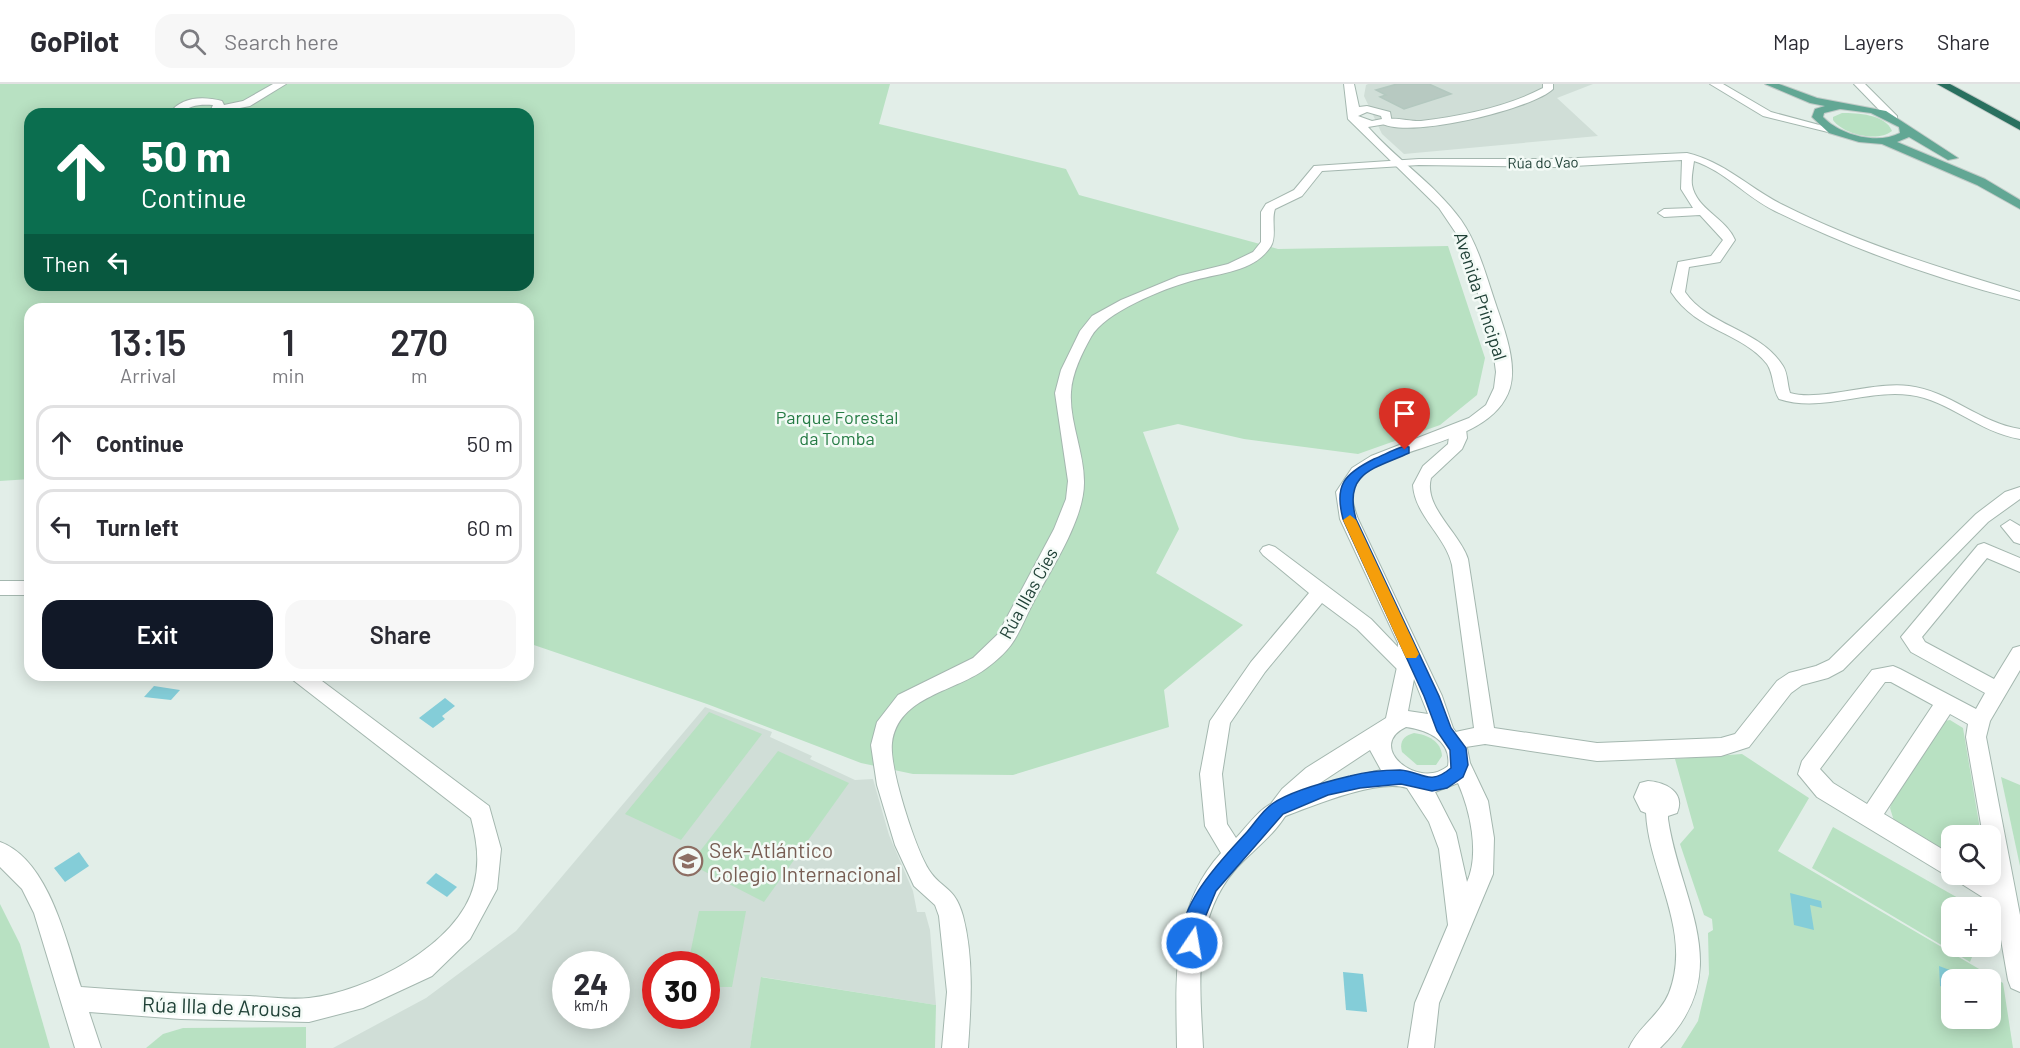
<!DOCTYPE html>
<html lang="en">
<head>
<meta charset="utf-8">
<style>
  body { margin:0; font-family:Barlow,sans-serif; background:#f7f7f7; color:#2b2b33; height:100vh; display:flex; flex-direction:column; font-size:22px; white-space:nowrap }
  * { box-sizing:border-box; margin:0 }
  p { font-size:20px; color:#7c7c81 }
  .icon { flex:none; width:33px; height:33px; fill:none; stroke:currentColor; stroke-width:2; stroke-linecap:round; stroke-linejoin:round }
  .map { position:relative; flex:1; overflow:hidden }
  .drawer { position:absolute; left:24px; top:219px; width:510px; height:378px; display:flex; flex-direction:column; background:#fff; border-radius:18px; box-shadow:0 3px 15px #0003 }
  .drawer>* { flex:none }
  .guide { position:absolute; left:24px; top:24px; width:510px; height:183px; border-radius:18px; box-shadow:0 3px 15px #0003; background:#0b6e4f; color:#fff; overflow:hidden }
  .controls { position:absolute; left:1941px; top:741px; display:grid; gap:12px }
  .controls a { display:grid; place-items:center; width:60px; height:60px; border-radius:12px; background:#fff; box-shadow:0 3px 15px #0003; font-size:30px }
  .speed { position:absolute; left:552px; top:867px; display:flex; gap:12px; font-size:30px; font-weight:700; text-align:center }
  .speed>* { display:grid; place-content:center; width:78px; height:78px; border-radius:50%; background:#fff; box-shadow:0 3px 15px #0003; line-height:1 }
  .speed small { font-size:15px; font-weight:400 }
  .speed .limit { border:9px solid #d22; background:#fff; color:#111 }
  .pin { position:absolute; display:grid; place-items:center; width:51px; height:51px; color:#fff; margin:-62px -26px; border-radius:50% 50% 50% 0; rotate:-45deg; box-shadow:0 0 6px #0007 }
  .pin .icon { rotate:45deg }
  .me { position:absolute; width:66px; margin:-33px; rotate:12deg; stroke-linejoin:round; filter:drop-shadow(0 0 4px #0008) }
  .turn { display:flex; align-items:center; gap:21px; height:126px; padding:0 18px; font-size:27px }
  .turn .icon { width:78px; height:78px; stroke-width:2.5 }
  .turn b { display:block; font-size:42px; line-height:51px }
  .then { display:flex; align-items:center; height:57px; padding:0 18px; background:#0003; gap:12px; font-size:22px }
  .eta { display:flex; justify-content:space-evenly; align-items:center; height:102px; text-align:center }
  .eta b { font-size:36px; font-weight:600; line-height:42px }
  .primary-button { display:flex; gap:12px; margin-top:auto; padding:12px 18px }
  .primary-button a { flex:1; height:69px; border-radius:18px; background:#111827; color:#fff; font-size:24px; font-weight:600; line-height:69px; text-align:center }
  .primary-button a+a { background:#f7f7f7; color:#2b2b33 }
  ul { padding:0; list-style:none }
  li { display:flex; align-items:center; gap:18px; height:75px; margin:0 12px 9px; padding:0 6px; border:3px solid #e1e1e2; border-radius:18px }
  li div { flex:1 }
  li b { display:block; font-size:22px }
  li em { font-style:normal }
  header { display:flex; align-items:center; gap:36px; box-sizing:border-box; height:84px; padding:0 30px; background:#fff; border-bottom:2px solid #e1e1e2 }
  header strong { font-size:28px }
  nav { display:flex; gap:33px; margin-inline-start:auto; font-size:21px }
  .search { width:420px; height:54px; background:#f7f7f7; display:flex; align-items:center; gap:15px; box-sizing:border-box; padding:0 21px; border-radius:18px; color:#7c7c81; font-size:22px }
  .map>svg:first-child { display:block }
  .built { fill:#d0ded7; fill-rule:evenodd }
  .green { fill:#b8e1c2; fill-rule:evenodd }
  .water { fill:#84cdd8 }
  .building { fill:#b7c9c1; stroke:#b3c8bf; stroke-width:1.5 }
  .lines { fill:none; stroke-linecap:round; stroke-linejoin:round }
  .minor-casing { stroke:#a4b7af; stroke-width:2 }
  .tertiary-casing { stroke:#a4b7af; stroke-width:2 }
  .primary-casing { stroke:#c1cac7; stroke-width:2 }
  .motorway-casing { stroke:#c1cac7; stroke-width:2 }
  .minor { fill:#fff; fill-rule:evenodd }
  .tertiary { fill:#fff; fill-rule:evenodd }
  .primary { fill:#62a794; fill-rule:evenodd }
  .motorway { fill:#29705f; fill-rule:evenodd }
  .route { fill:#1a73e8; stroke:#114b97; stroke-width:1.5 }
  .slow { fill:#f59e0b }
  .labels { text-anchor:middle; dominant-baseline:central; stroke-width:5; stroke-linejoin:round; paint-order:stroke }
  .far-street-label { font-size:15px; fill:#204137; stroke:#f3faf6 }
  .street-label { font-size:18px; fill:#204137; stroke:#f3faf6 }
  .park-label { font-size:18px; fill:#267c45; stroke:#f3faf6 }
  .near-education-label { font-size:21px; fill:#785e54; stroke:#f3faf6; text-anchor:start }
  .near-street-label { font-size:21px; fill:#204137; stroke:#f3faf6 }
</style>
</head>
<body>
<header>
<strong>GoPilot</strong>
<div class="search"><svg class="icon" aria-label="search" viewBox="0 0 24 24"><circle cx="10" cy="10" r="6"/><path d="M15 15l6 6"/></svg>Search here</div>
<nav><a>Map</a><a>Layers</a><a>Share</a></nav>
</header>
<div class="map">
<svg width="2020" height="964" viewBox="0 0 2020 964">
  <rect width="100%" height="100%" fill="#e2eee8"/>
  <!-- built -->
  <g class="built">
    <path d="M 1368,0 L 1593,0 L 1557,14 L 1598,52 L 1404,70 L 1382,50 L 1364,12 L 1366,1 Z"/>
    <path d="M 705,623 L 772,648 L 770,653 L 812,672 L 810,675 L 855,696 L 873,695 L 889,751 L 913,807 L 917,828 L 925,828 L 930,846 L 936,921 L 762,893 L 750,964 L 333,964 L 426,914 L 516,847 ZM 566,880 L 616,880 L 616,932 L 566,932 ZM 656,880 L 706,880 L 706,932 L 656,932 Z"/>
  </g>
  <!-- green -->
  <g class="green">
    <path d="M 0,0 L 890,0 L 879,40 L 1066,85 L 1079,111 L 1278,165 L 1448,162 L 1485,274 L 1477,311 L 1440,341 L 1358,370 L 1244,355 L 1178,340 L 1143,348 L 1179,445 L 1156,489 L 1243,541 L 1164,606 L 1169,643 L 1013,691 L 913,690 L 861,679 L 707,620 L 528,559 L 528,225 L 30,225 L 30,395 L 0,397 ZM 30,30 L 528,30 L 528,201 L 30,201 Z"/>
    <path d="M 1842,29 C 1857,29 1885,30 1892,47 C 1877,59 1843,50 1833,36 L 1833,33 Z"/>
    <path d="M 709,628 L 762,650 L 681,756 L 625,730 Z"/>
    <path d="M 1950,636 L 1963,644 L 1981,751 L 1952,752 L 1951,774 L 1894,737 L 1890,724 L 1894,713 L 1944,637 Z"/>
    <path d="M 1414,649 C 1428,651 1441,657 1442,672 L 1436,681 L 1417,681 L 1402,668 C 1399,657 1404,652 1414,649 Z"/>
    <path d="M 778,667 L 849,699 L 764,818 L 690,780 Z"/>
    <path d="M 1742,670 L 1809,714 L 1778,767 L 2003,899 L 2013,964 L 1681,964 L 1698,937 L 1709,890 L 1708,849 L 1713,846 L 1712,835 L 1704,831 L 1680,760 L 1694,744 L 1675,675 ZM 1952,896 L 1990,896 L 1990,934 L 1952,934 Z"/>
    <path d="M 2001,693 L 2020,701 L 2020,782 Z"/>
    <path d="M 1833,743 L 1974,823 L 1952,824 L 1952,862 L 1976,863 L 1970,878 L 1812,784 Z"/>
    <path d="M 0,820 L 20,860 L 50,964 L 0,964 Z"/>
    <path d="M 699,827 L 746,827 L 732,903 L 707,903 L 706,880 L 688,880 Z"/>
    <path d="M 761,893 L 936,921 L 935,964 L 750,964 Z"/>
    <path d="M 306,943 L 306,964 L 146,964 L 163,950 L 183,944 Z"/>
  </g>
  <!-- water -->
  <g class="water">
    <path d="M 154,602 L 180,606 L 171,616 L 144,613 Z"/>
    <path d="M 445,614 L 455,622 L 442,632 L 445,635 L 433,644 L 419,634 Z"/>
    <path d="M 79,768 L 89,782 L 65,798 L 54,784 Z"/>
    <path d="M 436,789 L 457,803 L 447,813 L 426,799 Z"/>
    <path d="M 1790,809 L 1821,817 L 1822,824 L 1810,821 L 1814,846 L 1794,841 Z"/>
    <path d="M 1939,882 L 1974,895 L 1952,896 L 1951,907 L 1940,902 Z"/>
    <path d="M 1343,888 L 1363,890 L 1367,928 L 1346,926 Z"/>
  </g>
  <!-- building -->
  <path class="building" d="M 1397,0 L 1429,0 L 1451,10 L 1404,25 L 1380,13 L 1386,11 L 1376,6 Z"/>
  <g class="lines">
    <!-- minor casing -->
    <g class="minor-casing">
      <g id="minor">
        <path d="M 273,0 L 286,0 L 250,22 L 209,30 L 213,21 C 200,20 189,21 180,30 L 169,30 C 181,13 202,12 222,17 L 224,21 L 243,17 Z"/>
        <path d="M 1543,0 L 1553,0 L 1553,5 C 1533,25 1403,57 1380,38 C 1389,31 1410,38 1421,37 C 1462,32 1507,23 1543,4 Z"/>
        <path d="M 1710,0 L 1723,0 L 1771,28 L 1838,46 L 1832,49 L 1763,32 Z"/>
        <path d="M 1854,0 L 1865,0 L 1897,32 L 1897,36 L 1889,36 Z"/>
        <path d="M 1687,69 C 1725,78 1749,104 1783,121 C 1858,159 1940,184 2020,208 L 2020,216 C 1937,195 1852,165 1775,127 C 1746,113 1725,87 1694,77 C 1693,85 1691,93 1692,101 C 1696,125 1726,134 1735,156 L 1720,178 L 1689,183 L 1685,208 C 1709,243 1760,245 1783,282 C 1788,290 1787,300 1790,309 C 1821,318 1873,297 1909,302 C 1950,307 1980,339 2020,345 L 2020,355 C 1978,348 1949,316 1910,311 C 1866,305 1822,329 1779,315 C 1772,304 1774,290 1767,280 C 1742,248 1697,248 1671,208 L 1678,178 L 1711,172 L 1723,156 L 1700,131 L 1664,133 L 1658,129 L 1664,125 L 1693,124 L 1681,105 L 1682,76 L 1556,83 L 1419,81 L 1322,87 L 1302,112 L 1275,125 C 1271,136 1277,152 1271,162 C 1255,188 1219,189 1191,197 C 1163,205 1105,228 1091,253 C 1082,269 1072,289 1071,308 C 1069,337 1084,368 1084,397 C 1085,435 1051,485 1033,519 C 1026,532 1020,549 1011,561 C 1005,569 996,577 988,583 C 957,608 898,611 892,659 C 889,683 915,764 929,786 C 941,805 955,802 963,832 C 974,874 971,921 968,964 L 942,964 L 947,908 L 939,832 L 935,821 L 914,802 L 895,761 L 877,701 L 871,661 L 877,638 L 898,611 L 973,574 L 998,550 L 1054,445 L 1066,415 L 1068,397 L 1055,309 L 1061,286 L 1080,247 L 1092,232 L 1121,216 L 1179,192 L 1228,180 L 1253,168 L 1261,158 L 1261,128 L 1266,120 L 1294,106 L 1314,82 L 1419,75 L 1556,75 Z"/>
        <path d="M 1458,340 L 1466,345 L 1467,354 L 1462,365 L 1431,394 C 1423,423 1460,449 1468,475 L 1494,644 L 1597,659 L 1721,654 L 1735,650 L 1777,597 L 1789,589 L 1816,582 L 1829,576 L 1976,430 L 2005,408 L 2020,403 L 2020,415 L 1988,438 L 1843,586 L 1828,594 L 1802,601 L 1791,609 L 1749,663 L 1721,672 L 1597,677 L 1485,660 L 1453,665 L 1446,662 L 1443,656 L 1446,650 L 1474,644 L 1452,481 C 1445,451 1415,432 1413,401 L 1423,382 L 1448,360 L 1450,345 Z"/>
        <path d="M 2010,436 L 2020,442 L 2020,460 L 2014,458 L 2001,442 Z"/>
        <path d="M 1984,459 L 2020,474 L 2020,488 L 1987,474 L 1922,553 L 1925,558 L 1994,595 L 2013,564 L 2020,562 L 2020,586 L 1990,637 L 1986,653 L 2020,831 L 2020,908 L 2011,904 L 2008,896 L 1995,821 L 1957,797 L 1955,792 L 1944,790 L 1817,713 L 1798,690 L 1802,677 L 1872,586 L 1893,582 L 1900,585 L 1976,625 L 1985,609 L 1911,568 L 1901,553 L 1978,461 ZM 1885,598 L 1891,598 L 1933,621 L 1867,720 L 1833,699 L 1820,685 ZM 1950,630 L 1968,640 L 1966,653 L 1983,752 L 1990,752 L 1990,793 L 1986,790 L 1952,790 L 1952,771 L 1884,730 Z"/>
        <path d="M 1269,461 L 1275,463 L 1371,535 L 1417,583 L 1414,588 L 1407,591 L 1400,588 L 1357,545 L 1322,519 L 1265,588 L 1230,639 L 1222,690 L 1227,740 L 1236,754 C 1249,741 1267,712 1286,718 L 1289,725 C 1278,749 1251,767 1234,787 C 1192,837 1200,903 1203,964 L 1177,964 C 1176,895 1171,824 1221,769 L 1205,742 L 1200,690 L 1210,637 L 1251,578 L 1309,509 L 1263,471 L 1260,467 L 1263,463 Z"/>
        <rect x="0" y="497" width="30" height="14"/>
        <path d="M 290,591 L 314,591 L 489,722 L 501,765 L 497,805 L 470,855 L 432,892 L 363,924 L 309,938 L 181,935 L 89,928 L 101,964 L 75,964 L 34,829 L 22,805 L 0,783 L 0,758 C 49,776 67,859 81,903 C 137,907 193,911 249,912 C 269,913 290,916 309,914 C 366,908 459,861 474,801 C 480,778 477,757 471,734 L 293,596 Z"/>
        <path d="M 1648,697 C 1665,698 1686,708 1677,729 L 1668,732 L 1668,735 C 1680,818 1738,888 1660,964 L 1629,964 C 1638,943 1660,931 1669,909 C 1693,847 1649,789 1646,729 L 1641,727 L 1634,713 L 1640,699 Z"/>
      </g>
    </g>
    <!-- tertiary casing -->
    <g class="tertiary-casing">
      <path id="tertiary" d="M 1344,0 L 1354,0 L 1359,23 L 1367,22 L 1390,28 L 1392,39 L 1368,43 C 1397,76 1435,100 1461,136 C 1479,162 1487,195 1497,224 C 1505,247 1517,280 1510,304 C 1490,369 1364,359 1353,408 C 1351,417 1355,427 1358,435 L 1442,612 L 1453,644 L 1467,664 L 1470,679 L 1488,717 L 1494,754 L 1493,790 L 1439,919 L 1434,964 L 1408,964 L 1415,919 L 1448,841 L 1439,765 L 1429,738 L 1407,704 C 1377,694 1307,724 1278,735 L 1270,732 L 1267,725 L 1282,705 L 1306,684 L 1386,634 L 1397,583 L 1398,559 L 1340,435 L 1336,408 L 1352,384 L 1371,372 L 1469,334 L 1486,321 L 1494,304 L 1496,288 L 1491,250 L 1460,155 L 1439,124 L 1348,35 ZM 1367,28 L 1381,32 L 1382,35 L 1372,37 L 1358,32 ZM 1414,595 L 1428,630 L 1408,627 ZM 1406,643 C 1427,646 1452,656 1448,682 C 1418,707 1365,662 1406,643 ZM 1370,666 L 1381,686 L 1317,701 ZM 1458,699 C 1470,726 1480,769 1467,798 L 1456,749 L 1435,708 Z"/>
    </g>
    <!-- primary casing -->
    <g class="primary-casing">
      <path id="primary" d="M 1765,0 L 1779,0 L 1817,14 L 1886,27 L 1958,74 L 1948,76 L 1909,53 L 1897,58 L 1985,95 L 2020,116 L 2020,125 L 1977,101 L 1882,60 L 1859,58 L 1829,49 L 1812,33 L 1815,25 L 1825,22 L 1810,19 ZM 1840,25 L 1871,29 L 1899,43 L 1900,49 C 1877,61 1840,51 1823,33 L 1824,29 Z"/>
    </g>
    <!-- motorway casing -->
    <g class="motorway-casing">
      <path id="motorway" d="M 1937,0 L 1950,0 L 2020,38 L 2020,46 Z"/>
    </g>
    <!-- minor -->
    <use href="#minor" class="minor"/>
    <!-- tertiary -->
    <use href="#tertiary" class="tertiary"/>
    <!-- primary -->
    <use href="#primary" class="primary"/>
    <!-- motorway -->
    <use href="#motorway" class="motorway"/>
  </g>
  <!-- route -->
  <path class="route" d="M 1405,362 L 1409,363 L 1409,369 C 1374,385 1343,388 1356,435 L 1439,612 L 1451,644 L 1466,664 L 1468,681 L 1463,693 L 1447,704 L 1432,707 L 1401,700 L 1360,704 L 1328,711 L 1283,730 L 1216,807 L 1204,836 L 1198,865 L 1192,867 L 1185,865 C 1169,828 1225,772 1247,748 C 1255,739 1262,727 1272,720 C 1289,708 1329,697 1350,692 C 1365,688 1384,686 1400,686 C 1421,687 1429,703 1451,684 L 1450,666 L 1437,647 L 1424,612 L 1343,435 C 1334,401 1344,390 1374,375 C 1384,371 1394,365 1405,362 Z"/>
  <!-- slow -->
  <path class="slow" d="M 1350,431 L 1356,436 L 1419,570 L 1416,574 L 1406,574 L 1404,570 L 1343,436 Z"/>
  <!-- icons -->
  <defs>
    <g id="school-ring" transform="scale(1.5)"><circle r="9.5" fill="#f3faf6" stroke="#8d6e63" stroke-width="1.5"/><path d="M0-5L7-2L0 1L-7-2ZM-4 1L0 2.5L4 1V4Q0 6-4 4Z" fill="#8d6e63"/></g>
  </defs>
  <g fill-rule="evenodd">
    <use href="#school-ring" x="688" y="777"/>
  </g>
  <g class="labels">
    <!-- far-street labels -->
    <g class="far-street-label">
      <text transform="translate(1543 78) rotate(-1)">Rúa do Vao</text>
    </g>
    <!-- street labels -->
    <g class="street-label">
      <text transform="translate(1481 212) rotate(72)">Avenida Principal</text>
      <text transform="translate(1028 509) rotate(-61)">Rúa Illas Cíes</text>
    </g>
    <!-- park labels -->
    <g class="park-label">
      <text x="837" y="333">Parque Forestal<tspan x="837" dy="21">da Tomba</tspan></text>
    </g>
    <!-- near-education labels -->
    <g class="near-education-label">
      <text x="709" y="765">Sek-Atlántico<tspan x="709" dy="24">Colegio Internacional</tspan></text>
    </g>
    <!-- near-street labels -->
    <g class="near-street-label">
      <text transform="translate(222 922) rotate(2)">Rúa Illa de Arousa</text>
    </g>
  </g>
</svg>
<div class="controls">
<a><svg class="icon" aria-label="search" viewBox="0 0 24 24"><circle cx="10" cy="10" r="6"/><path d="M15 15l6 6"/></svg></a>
<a>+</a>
<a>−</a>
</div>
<div class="speed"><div>24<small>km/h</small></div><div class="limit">30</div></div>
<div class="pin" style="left:1405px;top:366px;background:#d93025"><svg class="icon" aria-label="arrive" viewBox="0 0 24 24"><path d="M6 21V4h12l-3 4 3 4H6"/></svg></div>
<svg class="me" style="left:1192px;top:859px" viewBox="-20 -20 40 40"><circle r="17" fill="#1a73e8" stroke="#fff" stroke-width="3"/><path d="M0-11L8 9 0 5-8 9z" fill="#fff"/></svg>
<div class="guide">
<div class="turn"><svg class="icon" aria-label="ahead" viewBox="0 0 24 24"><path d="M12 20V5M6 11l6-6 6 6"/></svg><div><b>50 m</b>Continue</div></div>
<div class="then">Then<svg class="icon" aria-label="left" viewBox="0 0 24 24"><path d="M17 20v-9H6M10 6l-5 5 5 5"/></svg></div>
</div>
<section class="drawer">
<div class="eta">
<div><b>13:15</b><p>Arrival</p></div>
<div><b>1</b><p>min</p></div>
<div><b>270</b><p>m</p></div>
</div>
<ul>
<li><svg class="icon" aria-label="ahead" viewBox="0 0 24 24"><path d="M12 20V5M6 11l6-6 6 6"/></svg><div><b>Continue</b></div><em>50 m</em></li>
<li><svg class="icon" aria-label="left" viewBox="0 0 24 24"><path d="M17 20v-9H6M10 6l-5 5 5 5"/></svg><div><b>Turn left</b></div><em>60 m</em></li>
</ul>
<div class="primary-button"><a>Exit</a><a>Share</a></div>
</section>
</div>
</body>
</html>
